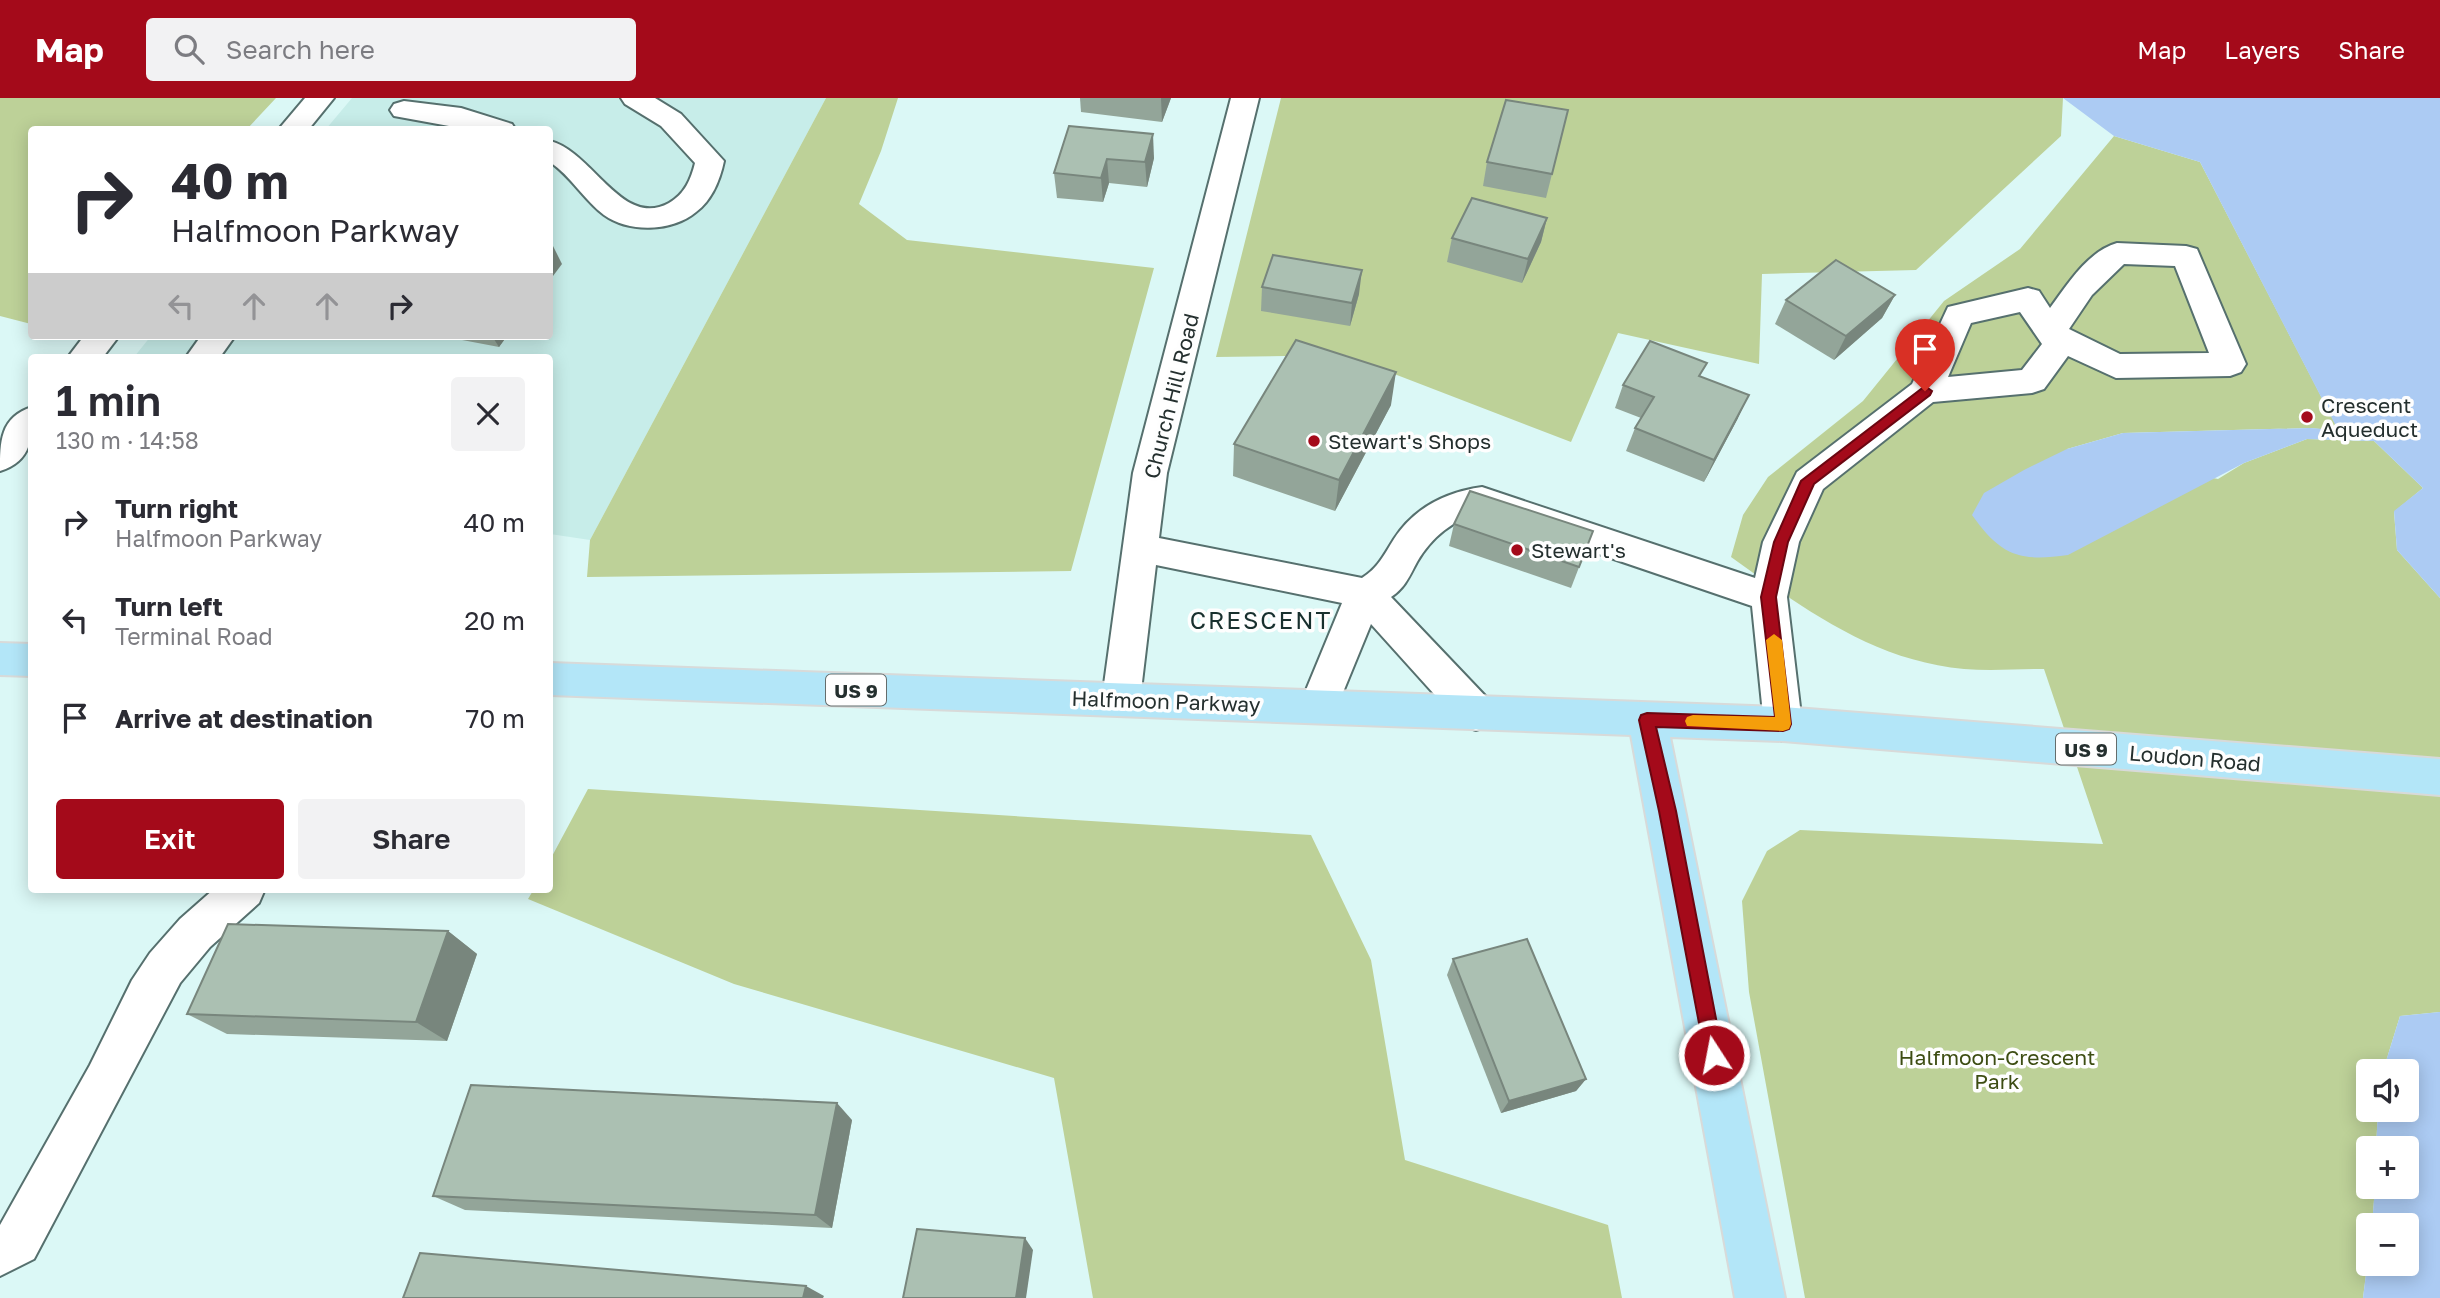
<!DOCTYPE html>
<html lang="en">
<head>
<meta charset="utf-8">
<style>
  body { margin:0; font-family:"Golos Text",sans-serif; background:#f2f2f3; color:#2b2b33; height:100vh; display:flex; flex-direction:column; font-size:26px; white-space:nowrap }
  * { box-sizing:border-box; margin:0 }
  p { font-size:23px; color:#7c7c81 }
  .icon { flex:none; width:38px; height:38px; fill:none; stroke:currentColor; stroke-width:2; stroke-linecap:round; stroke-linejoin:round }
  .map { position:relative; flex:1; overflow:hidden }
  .drawer { position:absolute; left:28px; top:256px; width:525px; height:539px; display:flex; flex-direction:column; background:#fff; border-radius:7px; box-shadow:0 4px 18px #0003 }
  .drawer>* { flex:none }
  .banner { position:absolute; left:28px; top:28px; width:525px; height:214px; border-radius:7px; box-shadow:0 4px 18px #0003; background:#fff; color:#2b2b33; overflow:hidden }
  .fabs { position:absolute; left:2356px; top:961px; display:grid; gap:14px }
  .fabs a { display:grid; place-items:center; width:63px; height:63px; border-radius:7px; background:#fff; box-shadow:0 4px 18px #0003; font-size:35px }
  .pin { position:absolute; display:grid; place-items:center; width:60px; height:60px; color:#fff; margin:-72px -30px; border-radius:50% 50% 50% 0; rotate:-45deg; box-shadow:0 0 7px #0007 }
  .pin .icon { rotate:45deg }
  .me { position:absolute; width:77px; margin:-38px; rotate:349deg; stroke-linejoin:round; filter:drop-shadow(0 0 5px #0008) }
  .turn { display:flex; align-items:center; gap:24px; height:147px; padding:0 28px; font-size:32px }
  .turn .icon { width:91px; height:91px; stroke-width:2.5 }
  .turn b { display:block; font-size:49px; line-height:60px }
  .lanes { display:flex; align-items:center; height:66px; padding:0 28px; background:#0003; justify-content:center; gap:35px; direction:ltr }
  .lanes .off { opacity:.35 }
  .round { display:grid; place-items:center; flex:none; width:74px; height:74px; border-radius:7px; background:#f2f2f3 }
  .summary { display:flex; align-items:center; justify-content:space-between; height:119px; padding:0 28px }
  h1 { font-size:42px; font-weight:600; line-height:52px }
  .action { display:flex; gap:14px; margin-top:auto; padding:14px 28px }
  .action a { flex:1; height:80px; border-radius:7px; background:#a40a1a; color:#fff; font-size:28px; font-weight:600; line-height:80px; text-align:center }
  .action a+a { background:#f2f2f3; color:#2b2b33 }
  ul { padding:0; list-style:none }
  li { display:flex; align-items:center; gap:21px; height:98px; padding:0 28px }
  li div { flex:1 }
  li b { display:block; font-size:26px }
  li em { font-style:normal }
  header { display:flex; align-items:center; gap:42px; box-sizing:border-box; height:98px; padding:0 35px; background:#a40a1a; color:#fff }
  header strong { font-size:33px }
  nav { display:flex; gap:38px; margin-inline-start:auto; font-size:24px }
  .search { width:490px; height:63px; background:#f2f2f3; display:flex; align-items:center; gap:18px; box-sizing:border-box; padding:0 24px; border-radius:7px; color:#7c7c81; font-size:26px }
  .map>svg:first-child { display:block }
  .built { fill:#c7ede9 }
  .green { fill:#bdd198 }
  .water { fill:#accbf3 }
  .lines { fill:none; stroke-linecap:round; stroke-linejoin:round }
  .minor-casing { stroke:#56706e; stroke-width:4 }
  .major-casing { stroke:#d8dad9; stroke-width:4 }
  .minor { fill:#fff; fill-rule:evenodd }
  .major { fill:#b3e6f8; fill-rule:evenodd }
  .wall { fill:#93a599 }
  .shaded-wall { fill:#78867d }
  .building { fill:#abc0b2; stroke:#78867d; stroke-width:2 }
  .route { fill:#a40a1a; stroke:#6b0611; stroke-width:2 }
  .slow { fill:#f59e0b }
  .poi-dot { fill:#a40a1a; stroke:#fefefe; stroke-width:2.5 }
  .labels { text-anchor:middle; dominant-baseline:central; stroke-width:7; stroke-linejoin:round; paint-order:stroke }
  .shield { fill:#fefefe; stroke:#656d6c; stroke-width:2 }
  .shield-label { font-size:19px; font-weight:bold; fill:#242f2e }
  .street-label { font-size:21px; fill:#242f2e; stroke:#fefefe }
  .poi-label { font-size:21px; fill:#242f2e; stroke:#fefefe; text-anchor:start }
  .park-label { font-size:21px; fill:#3d4d13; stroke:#fefefe }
  .quarter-label { font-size:24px; letter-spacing:2px; fill:#18302e; stroke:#fefefe }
</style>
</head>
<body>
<header>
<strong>Map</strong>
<div class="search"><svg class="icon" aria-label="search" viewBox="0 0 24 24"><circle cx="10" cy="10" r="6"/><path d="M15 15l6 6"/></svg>Search here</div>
<nav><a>Map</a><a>Layers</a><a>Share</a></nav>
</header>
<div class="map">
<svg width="2440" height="1200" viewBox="0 0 2440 1200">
  <rect width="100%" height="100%" fill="#dbf8f6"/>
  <!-- built -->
  <path class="built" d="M 352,0 L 826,0 L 590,442 L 550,436 L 550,259 L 134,259 L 151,238 L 550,238 L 550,32 L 326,31 Z"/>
  <!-- green -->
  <g class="green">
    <path d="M 0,0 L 276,0 L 247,31 L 32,32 L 31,226 L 0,218 Z"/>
    <path d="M 826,0 L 898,0 L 881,53 L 859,106 L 907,142 L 1154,170 L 1071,473 L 587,479 L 590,442 Z"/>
    <path d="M 1281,0 L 2063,0 L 2061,38 L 1916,172 L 1762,176 L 1759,266 L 1618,235 L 1571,344 L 1345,257 L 1216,259 Z"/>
    <path d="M 2114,38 L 2200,64 L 2339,333 L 2310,330 L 2123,335 L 2067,351 L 2218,381 L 2244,365 L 2307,341 L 2374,343 L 2423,390 L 2394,414 L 2397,452 L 2440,500 L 2440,914 L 2400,918 L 2383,973 L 2368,973 L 2368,1012 L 2378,1012 L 2376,1050 L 2368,1050 L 2368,1088 L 2375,1089 L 2372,1127 L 2368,1127 L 2368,1160 L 2363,1200 L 1805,1200 L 1749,894 L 1742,803 L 1767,753 L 1800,732 L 2103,746 L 2044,571 C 2018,571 1990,573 1964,571 C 1873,563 1803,510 1731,459 L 1743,417 L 1768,379 L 1863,303 L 1944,203 L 2020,151 Z"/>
    <path d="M 588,691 L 1311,737 L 1371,862 L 1405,1062 L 1608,1127 L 1622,1200 L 1093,1200 L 1054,980 L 734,886 L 528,801 L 534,791 L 550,791 L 550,762 Z"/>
  </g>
  <!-- water -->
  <g class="water">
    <path d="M 2063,0 L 2440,0 L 2440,500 L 2397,452 L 2394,413 L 2423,390 L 2374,343 L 2307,341 L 2244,365 L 2068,457 C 2020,464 2001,458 1972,417 L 1984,395 L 2024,372 L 2067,351 L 2123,335 L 2310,330 L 2338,332 L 2200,64 L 2114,38 Z"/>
    <path d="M 2440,914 L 2440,1200 L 2363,1200 L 2368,1160 L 2368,1166 L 2406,1166 L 2406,1127 L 2372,1127 L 2375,1089 L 2406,1088 L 2406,1050 L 2376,1050 L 2378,1012 L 2406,1012 L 2406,973 L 2383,973 L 2400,918 Z"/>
  </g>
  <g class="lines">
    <!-- minor casing -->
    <g class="minor-casing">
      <g id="minor">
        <path d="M 305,0 L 334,0 L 308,32 L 278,32 Z"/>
        <path d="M 621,0 L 655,0 L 681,16 L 724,63 C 720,82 712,102 696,114 C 672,134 629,135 604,117 C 584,102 571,78 550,64 L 550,43 C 593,54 622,131 669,105 C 685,96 691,81 695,65 L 661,28 L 625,6 Z"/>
        <path d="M 1231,0 L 1259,0 L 1167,375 L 1159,440 L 1362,480 C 1378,470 1384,457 1394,441 C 1414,410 1446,394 1482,389 L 1755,480 L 1763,444 L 1797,374 L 1912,286 L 1948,209 L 2028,190 L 2039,193 L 2050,210 C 2067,187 2088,153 2117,145 L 2186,148 L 2197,151 L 2246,266 L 2241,274 L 2230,278 L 2116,280 L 2068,258 L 2044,291 L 2032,295 L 1933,304 L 1823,391 L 1799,444 L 1787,499 L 1802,626 L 1797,638 L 1783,643 L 1769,638 L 1764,626 L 1752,508 L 1481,416 C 1454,420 1431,440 1417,464 C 1410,477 1405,490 1391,499 L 1490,603 L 1495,615 L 1490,627 L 1476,632 L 1462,627 L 1371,526 L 1332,621 L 1318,625 L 1304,621 L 1299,609 L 1342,505 L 1156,467 L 1140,601 L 1135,613 L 1121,617 L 1107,613 L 1102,601 L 1133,375 ZM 2124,166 L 2175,168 L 2209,255 L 2120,256 L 2069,231 L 2092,197 ZM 2020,214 L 2042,246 L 2022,272 L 1948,279 L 1971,225 Z"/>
        <path d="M 404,3 L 461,10 L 512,26 L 516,32 L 471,32 L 394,18 L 390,12 L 394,6 Z"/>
        <path d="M 84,238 L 119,238 L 103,259 L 68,259 Z"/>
        <path d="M 201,238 L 235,238 L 220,259 L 186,259 Z"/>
        <path d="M 32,309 C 32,338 33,363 0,373 C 0,344 0,319 32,309 Z"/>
        <path d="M 214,791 L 265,791 L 259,805 L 210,849 L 180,885 L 34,1161 L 0,1178 L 0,1127 L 90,967 L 132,882 L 150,855 L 180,821 Z"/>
      </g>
    </g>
    <!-- major casing -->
    <g class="major-casing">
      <g id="major">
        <path d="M 0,545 L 32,546 L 32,578 L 0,577 Z"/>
        <path d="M 550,565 L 1783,609 L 2440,661 L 2440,697 L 1783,643 L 1670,639 L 1785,1200 L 1735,1200 L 1631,637 L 550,597 Z"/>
      </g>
    </g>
    <!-- minor -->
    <use href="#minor" class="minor"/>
    <!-- major -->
    <use href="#major" class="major"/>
  </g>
  <!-- wall -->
  <g class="wall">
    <path d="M 1080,0 L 1171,0 L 1162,24 L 1081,14 Z"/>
    <path d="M 1568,12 L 1546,100 L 1483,88 L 1487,64 Z"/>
    <path d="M 1069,28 L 1154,60 L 1147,89 L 1109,85 L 1103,104 L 1057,100 L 1054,75 Z"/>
    <path d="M 1547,120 L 1541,144 L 1522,185 L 1447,164 L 1452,140 Z"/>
    <path d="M 1262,189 L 1359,196 L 1350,228 L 1261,213 Z"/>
    <path d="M 1895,197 L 1882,220 L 1834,262 L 1775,226 L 1786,202 Z"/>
    <path d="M 441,238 L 507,238 L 499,249 Z"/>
    <path d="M 1701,279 L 1738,320 L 1704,384 L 1626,353 L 1635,330 L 1641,320 L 1615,310 L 1623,287 Z"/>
    <path d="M 1391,307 L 1335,413 L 1233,378 L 1234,346 Z"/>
    <path d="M 1454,426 L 1593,433 L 1571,490 L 1449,448 Z"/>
    <path d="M 448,833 L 477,856 L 447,943 L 227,936 L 187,916 Z"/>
    <path d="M 1453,861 L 1586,981 L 1576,993 L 1501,1015 L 1447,877 Z"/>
    <path d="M 852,1022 L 832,1130 L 465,1112 L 433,1098 Z"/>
  </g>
  <!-- shaded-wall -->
  <g class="shaded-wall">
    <path d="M 1161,0 L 1171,0 L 1162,24 Z"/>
    <path d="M 1153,36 L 1154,60 L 1147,89 L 1145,64 Z"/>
    <path d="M 1107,61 L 1109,85 L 1103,104 L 1101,80 Z"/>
    <path d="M 1547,120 L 1541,144 L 1522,185 L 1528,161 Z"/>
    <path d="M 550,142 L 562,166 L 550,182 Z"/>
    <path d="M 1362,172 L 1359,196 L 1350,228 L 1352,205 Z"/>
    <path d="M 1895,197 L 1882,220 L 1834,262 L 1846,238 Z"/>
    <path d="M 492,238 L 507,238 L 499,249 Z"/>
    <path d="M 1396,274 L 1391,307 L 1335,413 L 1339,382 Z"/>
    <path d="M 1749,297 L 1738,320 L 1704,384 L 1714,362 Z"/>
    <path d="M 448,833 L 477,856 L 447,943 L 416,924 Z"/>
    <path d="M 1586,981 L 1576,993 L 1501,1015 L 1509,1003 Z"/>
    <path d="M 837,1005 L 852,1022 L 832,1130 L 815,1117 Z"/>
    <path d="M 1025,1140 L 1033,1152 L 1026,1200 L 1016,1200 Z"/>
    <path d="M 806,1188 L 824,1198 L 823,1200 L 803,1200 Z"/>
  </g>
  <!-- building -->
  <g class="building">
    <path d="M 1506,2 L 1568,12 L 1552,76 L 1487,64 Z"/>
    <path d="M 1069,28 L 1153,36 L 1145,64 L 1107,61 L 1101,80 L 1054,75 Z"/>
    <path d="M 1472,100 L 1547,120 L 1528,161 L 1452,140 Z"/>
    <path d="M 1273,157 L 1362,172 L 1352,205 L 1262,189 Z"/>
    <path d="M 1836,162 L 1895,197 L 1846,238 L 1786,202 Z"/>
    <path d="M 1296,242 L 1396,274 L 1339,382 L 1234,346 Z"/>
    <path d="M 1650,243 L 1707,265 L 1699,278 L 1749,297 L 1714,362 L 1635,330 L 1654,299 L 1623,287 Z"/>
    <path d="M 1470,393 L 1593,433 L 1579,469 L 1454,426 Z"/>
    <path d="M 228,826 L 448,833 L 416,924 L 187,916 Z"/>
    <path d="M 1527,841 L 1586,981 L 1509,1003 L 1453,861 Z"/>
    <path d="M 471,987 L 837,1005 L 815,1117 L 433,1098 Z"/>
    <path d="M 917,1131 L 1025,1140 L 1016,1200 L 903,1200 Z"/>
    <path d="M 420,1155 L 806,1188 L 803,1200 L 403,1200 Z"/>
  </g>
  <!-- route -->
  <path class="route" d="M 1925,288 L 1932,293 L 1930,297 L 1814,386 L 1788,444 L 1776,499 L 1791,626 L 1789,631 L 1783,633 L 1656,629 L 1676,713 L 1723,957 L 1721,963 L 1714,966 L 1707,963 L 1705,957 L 1659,713 L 1639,622 L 1641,617 L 1647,615 L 1775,619 L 1761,499 L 1774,444 L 1801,383 Z"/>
  <!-- slow -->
  <path class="slow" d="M 1774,536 L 1782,542 L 1791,626 L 1789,631 L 1783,633 L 1687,628 L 1685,623 L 1687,619 L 1693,617 L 1775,619 L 1766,542 Z"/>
  <!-- markers -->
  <g class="poi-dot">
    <circle cx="2307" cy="319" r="7"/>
    <circle cx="1314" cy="343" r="7"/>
    <circle cx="1517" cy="452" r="7"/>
  </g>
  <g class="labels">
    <!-- shield labels -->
    <g class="shield">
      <rect x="826" y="576.5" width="60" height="31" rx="5"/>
      <rect x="2056" y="635.5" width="60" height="31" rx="5"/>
    </g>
    <g class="shield-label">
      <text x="856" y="592">US 9</text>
      <text x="2086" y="651">US 9</text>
    </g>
    <!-- street labels -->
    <g class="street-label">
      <text transform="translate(1171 298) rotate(-76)">Church Hill Road</text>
      <text transform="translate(1166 603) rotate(2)">Halfmoon Parkway</text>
      <text transform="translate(2195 660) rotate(5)">Loudon Road</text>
    </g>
    <!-- poi labels -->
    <g class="poi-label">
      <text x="2321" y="307">Crescent<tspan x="2321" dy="24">Aqueduct</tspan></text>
      <text x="1328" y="343">Stewart's Shops</text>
      <text x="1531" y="452">Stewart's</text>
    </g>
    <!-- park labels -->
    <g class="park-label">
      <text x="1997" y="959">Halfmoon-Crescent<tspan x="1997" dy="24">Park</tspan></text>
    </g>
    <!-- quarter labels -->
    <g class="quarter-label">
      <text x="1261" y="521">CRESCENT</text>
    </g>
  </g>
</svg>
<div class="fabs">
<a><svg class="icon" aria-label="sound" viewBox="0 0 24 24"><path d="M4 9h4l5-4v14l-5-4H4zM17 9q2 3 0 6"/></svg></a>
<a>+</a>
<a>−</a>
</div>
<div class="pin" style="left:1925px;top:293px;background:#d93025"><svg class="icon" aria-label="arrive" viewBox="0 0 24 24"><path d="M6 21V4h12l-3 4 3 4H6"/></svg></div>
<svg class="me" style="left:1714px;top:957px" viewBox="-20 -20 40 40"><circle r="17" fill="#a40a1a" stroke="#fff" stroke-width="3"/><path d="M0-11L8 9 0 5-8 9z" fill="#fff"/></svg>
<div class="banner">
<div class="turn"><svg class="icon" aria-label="right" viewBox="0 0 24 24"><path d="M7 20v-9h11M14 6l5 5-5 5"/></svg><div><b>40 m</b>Halfmoon Parkway</div></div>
<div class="lanes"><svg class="icon off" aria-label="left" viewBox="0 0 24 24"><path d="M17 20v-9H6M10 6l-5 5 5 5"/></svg><svg class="icon off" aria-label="ahead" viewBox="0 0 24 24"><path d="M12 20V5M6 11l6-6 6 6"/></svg><svg class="icon off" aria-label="ahead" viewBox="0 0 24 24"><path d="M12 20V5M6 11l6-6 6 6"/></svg><svg class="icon" aria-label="right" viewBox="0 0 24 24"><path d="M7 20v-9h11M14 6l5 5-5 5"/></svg></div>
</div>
<section class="drawer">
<div class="summary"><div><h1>1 min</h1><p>130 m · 14:58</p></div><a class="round"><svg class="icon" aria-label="close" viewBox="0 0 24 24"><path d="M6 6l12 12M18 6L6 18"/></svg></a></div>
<ul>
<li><svg class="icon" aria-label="right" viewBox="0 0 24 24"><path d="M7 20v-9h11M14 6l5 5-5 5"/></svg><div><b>Turn right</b><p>Halfmoon Parkway</p></div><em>40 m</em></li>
<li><svg class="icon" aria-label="left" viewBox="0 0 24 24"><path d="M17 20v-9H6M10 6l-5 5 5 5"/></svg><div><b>Turn left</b><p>Terminal Road</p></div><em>20 m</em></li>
<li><svg class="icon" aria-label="arrive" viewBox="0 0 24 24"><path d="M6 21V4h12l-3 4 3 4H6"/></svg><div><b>Arrive at destination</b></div><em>70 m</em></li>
</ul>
<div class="action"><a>Exit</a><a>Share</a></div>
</section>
</div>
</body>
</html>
